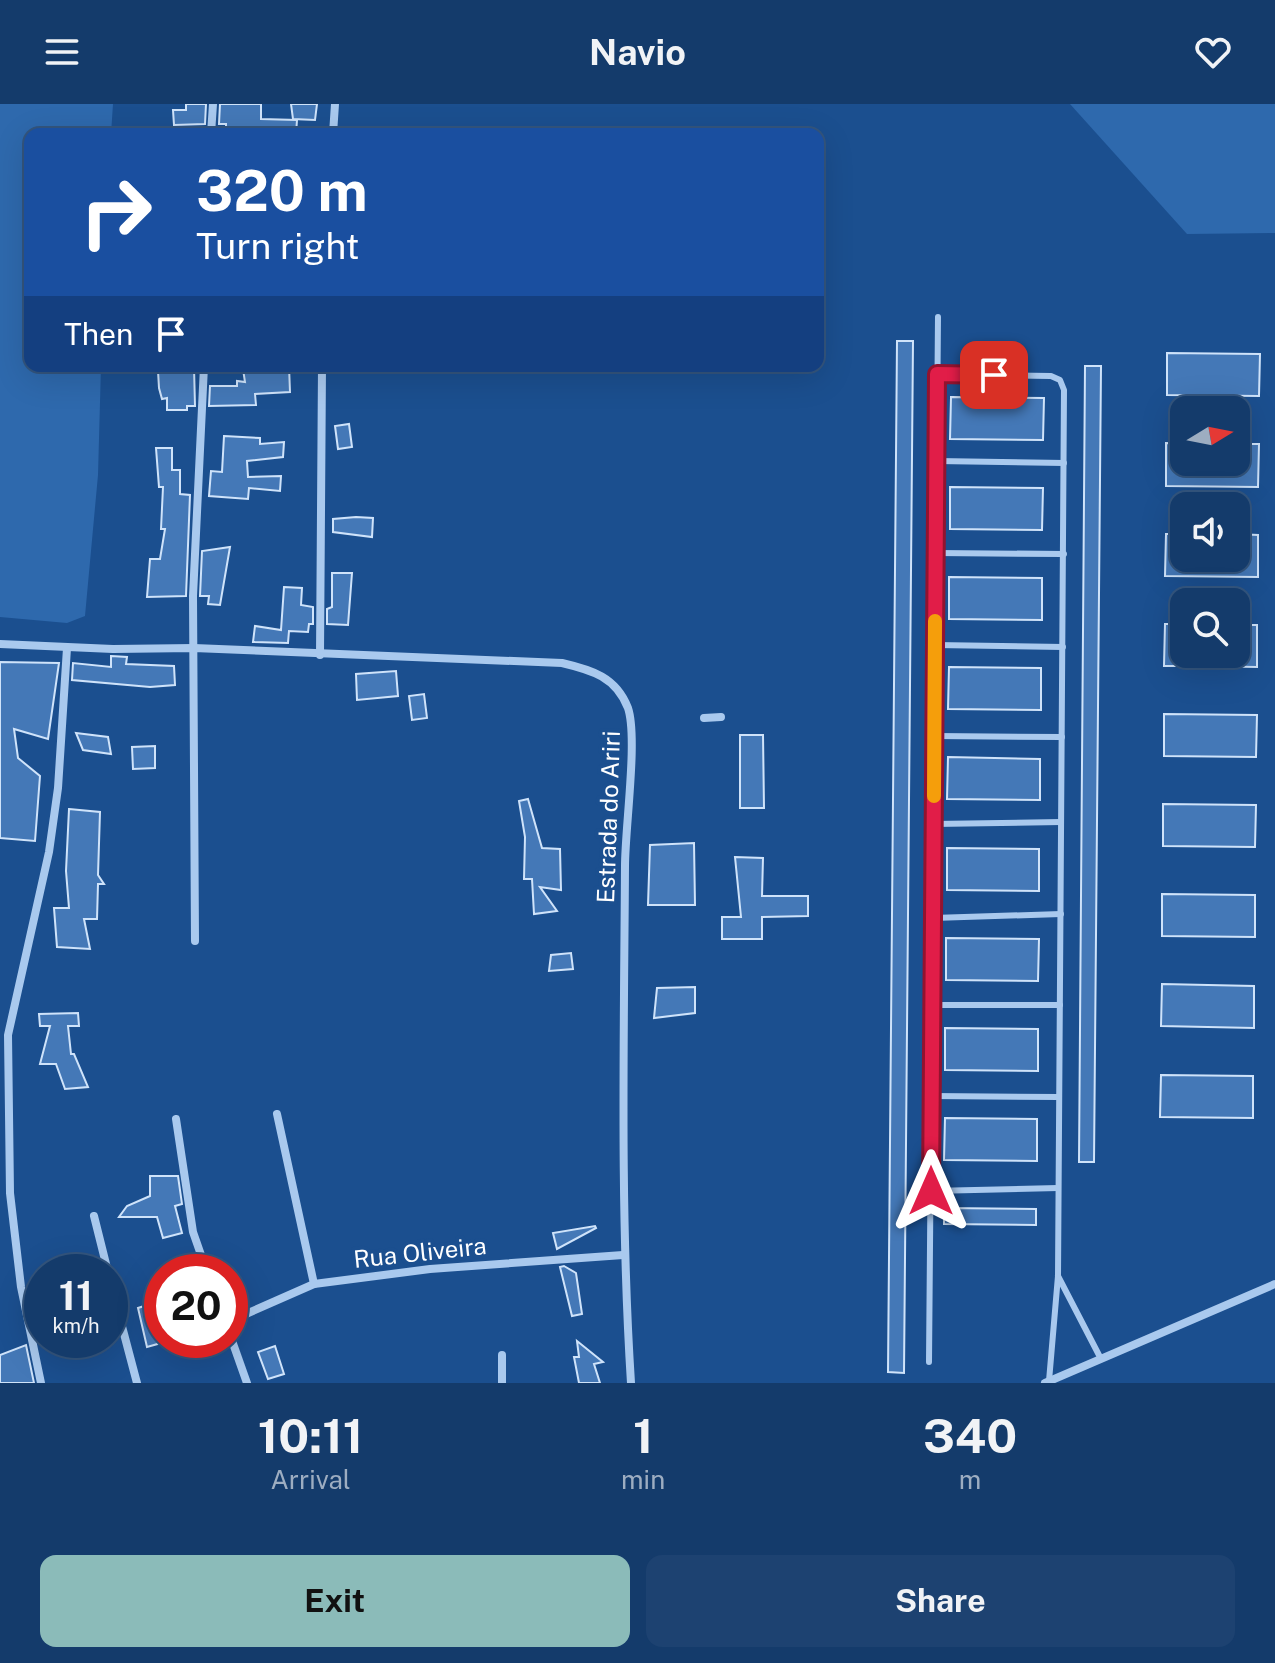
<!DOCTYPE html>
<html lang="en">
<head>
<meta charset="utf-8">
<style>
  body { margin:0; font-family:"Public Sans",sans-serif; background:#1d4271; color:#f1f3f6; height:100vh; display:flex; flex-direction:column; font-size:30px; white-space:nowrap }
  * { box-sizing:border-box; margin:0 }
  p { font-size:26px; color:#9dadc1 }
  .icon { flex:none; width:44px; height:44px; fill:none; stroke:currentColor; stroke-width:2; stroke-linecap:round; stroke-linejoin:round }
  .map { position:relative; height:1279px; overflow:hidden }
  .panel { display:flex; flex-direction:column; background:#143b6b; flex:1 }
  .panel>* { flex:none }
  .guide { position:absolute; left:24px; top:24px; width:800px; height:244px; border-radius:16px; box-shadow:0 8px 32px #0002,0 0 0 2px #33557e; background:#1a4fa0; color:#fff; overflow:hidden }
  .needle { width:52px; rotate:80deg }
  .fabs { position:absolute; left:1170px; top:292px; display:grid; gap:16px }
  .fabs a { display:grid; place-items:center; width:80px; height:80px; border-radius:16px; background:#143b6b; box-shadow:0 8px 32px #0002,0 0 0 2px #33557e; font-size:40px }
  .speed { position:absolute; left:24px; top:1150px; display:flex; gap:16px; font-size:40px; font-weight:700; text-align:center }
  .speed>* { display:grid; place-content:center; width:104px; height:104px; border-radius:50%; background:#143b6b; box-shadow:0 8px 32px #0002,0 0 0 2px #33557e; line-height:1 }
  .speed small { font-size:20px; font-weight:400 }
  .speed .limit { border:12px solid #d22; background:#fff; color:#111 }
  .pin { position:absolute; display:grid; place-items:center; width:68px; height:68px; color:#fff; margin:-34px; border-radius:16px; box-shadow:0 4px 12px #0006 }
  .me { position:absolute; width:88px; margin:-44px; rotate:0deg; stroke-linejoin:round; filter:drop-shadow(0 0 6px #0008) }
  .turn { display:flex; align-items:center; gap:28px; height:168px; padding:0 40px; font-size:36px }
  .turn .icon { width:104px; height:104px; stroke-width:2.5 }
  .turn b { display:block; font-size:56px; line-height:68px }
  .then { display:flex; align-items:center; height:76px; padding:0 40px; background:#0003; gap:16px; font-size:30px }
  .eta { display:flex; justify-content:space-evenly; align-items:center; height:136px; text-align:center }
  .eta b { font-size:48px; font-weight:700; line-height:56px }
  .cta { display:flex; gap:16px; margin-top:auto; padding:16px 40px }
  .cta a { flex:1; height:92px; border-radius:16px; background:#8bbbb9; color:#111; font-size:32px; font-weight:700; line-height:92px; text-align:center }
  .cta a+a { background:#1d4271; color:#f1f3f6 }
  header { display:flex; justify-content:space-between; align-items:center; height:104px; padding:0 40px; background:#143b6b; font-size:36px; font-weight:700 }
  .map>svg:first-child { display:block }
  .green { fill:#2e69ad }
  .building { fill:#4478b7; stroke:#cfe3fa; stroke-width:2 }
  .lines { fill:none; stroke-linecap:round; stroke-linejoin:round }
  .service { stroke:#a9c9ee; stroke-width:6 }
  .minor { stroke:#a9c9ee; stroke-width:8 }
  .route-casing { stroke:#92132f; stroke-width:20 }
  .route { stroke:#e11d48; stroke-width:14 }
  .slow { stroke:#f59e0b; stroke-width:14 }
  .labels { text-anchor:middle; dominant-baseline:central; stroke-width:8; stroke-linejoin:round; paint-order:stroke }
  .street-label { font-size:24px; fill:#fff; stroke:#1b4f8f }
</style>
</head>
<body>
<header><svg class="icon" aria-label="menu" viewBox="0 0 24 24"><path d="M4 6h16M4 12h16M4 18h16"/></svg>Navio<svg class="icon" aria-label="heart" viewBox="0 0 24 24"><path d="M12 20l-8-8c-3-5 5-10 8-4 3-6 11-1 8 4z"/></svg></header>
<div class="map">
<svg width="1275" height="1279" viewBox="0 0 1275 1279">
  <rect width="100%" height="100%" fill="#1b4f8f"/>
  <!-- green -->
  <g class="green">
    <path d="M 0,0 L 113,0 L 111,30 L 30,30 L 30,262 L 101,262 L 98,371 L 85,512 L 67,519 L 0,513 Z"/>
    <path d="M 1070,0 L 1275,0 L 1275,129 L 1187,130 Z"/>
  </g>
  <!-- building -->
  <g class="building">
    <path d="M 186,0 L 206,0 L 205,20 L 174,21 L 173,6 L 186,6 Z"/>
    <path d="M 220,0 L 261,0 L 261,15 L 297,16 L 296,30 L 226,30 L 226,20 L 219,20 Z"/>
    <path d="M 291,0 L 317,0 L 315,16 L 293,15 Z"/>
    <path d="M 897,237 L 913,237 L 904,1269 L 888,1268 Z"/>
    <path d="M 1167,249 L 1260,250 L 1259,292 L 1167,291 Z"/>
    <path d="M 260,262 L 289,262 L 290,288 L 255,290 L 256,301 L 209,302 L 210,282 L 237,282 L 237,277 L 245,278 L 243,265 Z"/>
    <path d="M 1085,262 L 1101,262 L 1094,1058 L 1079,1058 Z"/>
    <path d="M 194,263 L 195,302 L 187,302 L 187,306 L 167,306 L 167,294 L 162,295 L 159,284 L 158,267 Z"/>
    <path d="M 951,293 L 1044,294 L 1043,336 L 950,335 Z"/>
    <path d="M 349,320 L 352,343 L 338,345 L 335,322 Z"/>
    <path d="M 224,332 L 260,334 L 260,340 L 284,338 L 283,353 L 247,357 L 248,373 L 281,372 L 280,387 L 249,384 L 248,395 L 209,392 L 211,367 L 222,368 Z"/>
    <path d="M 1166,339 L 1184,340 L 1184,366 L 1236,366 L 1236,340 L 1259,340 L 1258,383 L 1166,382 Z"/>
    <path d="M 156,344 L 172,344 L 172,366 L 180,366 L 180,390 L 190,391 L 186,492 L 147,493 L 150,455 L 160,455 L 165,425 L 161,425 L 163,383 L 159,383 Z"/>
    <path d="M 950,383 L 1043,384 L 1042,426 L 950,425 Z"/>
    <path d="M 356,413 L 373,414 L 372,433 L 333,428 L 333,415 Z"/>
    <path d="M 1166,430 L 1184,430 L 1184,456 L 1236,456 L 1236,430 L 1258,431 L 1258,473 L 1165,472 Z"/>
    <path d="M 230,443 L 220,501 L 208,500 L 209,492 L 200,492 L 202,447 Z"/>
    <path d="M 332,469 L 352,469 L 348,521 L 327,520 L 327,505 L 332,503 Z"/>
    <path d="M 949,473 L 1042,474 L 1042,516 L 949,515 Z"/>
    <path d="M 284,483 L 302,484 L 301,501 L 313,503 L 313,520 L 309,520 L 308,528 L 289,527 L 288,539 L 253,538 L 255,522 L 281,526 Z"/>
    <path d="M 1165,520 L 1184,520 L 1184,562 L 1164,562 Z"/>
    <path d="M 1236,521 L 1257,521 L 1257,563 L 1197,562 L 1197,550 L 1236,550 Z"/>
    <path d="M 111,552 L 127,553 L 126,560 L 174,562 L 175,581 L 150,583 L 72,576 L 73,559 L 111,563 Z"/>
    <path d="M 0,558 L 59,559 L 48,635 L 14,625 L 18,654 L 40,672 L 35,737 L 0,734 Z"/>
    <path d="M 949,563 L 1041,564 L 1041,606 L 948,605 Z"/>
    <path d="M 396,567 L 398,592 L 357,596 L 356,570 Z"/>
    <path d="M 424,590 L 427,614 L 412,616 L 409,592 Z"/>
    <path d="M 1164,610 L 1257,611 L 1256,653 L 1164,652 Z"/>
    <path d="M 76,629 L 108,633 L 111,650 L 83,646 Z"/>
    <path d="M 740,631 L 763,631 L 764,704 L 740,704 Z"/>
    <path d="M 155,642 L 155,664 L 133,665 L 132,643 Z"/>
    <path d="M 948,653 L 1040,655 L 1040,696 L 947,695 Z"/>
    <path d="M 528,695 L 542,744 L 560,745 L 561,786 L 540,783 L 557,807 L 534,810 L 532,775 L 524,775 L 525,733 L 519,697 Z"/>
    <path d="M 1163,700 L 1256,701 L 1255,743 L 1163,742 Z"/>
    <path d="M 69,705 L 100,708 L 98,771 L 104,780 L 98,780 L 97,815 L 84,815 L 90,845 L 57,843 L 54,804 L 69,804 L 66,767 Z"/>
    <path d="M 694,739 L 695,801 L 648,801 L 650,741 Z"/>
    <path d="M 947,744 L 1039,745 L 1039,787 L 947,786 Z"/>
    <path d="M 735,753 L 763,754 L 762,792 L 808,792 L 808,812 L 762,813 L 762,835 L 722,835 L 722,813 L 741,813 Z"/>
    <path d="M 1162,790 L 1255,791 L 1255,833 L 1162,832 Z"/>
    <path d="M 946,834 L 1039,835 L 1038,877 L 946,876 Z"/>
    <path d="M 571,849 L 573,865 L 549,867 L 551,851 Z"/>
    <path d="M 1162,880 L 1254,882 L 1254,924 L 1161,922 Z"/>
    <path d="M 695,883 L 695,909 L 654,914 L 657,884 Z"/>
    <path d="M 78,909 L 79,922 L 68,922 L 71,950 L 74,950 L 88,983 L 65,985 L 56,960 L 40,960 L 50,922 L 40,922 L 39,910 Z"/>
    <path d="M 945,924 L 1038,925 L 1038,967 L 945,966 Z"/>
    <path d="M 1161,971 L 1253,972 L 1253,1014 L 1160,1013 Z"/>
    <path d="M 945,1014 L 1037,1015 L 1037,1057 L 944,1056 Z"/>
    <path d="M 150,1072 L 178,1072 L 182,1100 L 175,1102 L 182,1129 L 163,1134 L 157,1113 L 119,1113 L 127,1102 L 150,1092 Z"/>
    <path d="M 944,1104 L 1036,1105 L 1036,1121 L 944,1120 Z"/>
    <path d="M 595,1122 L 596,1124 L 557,1145 L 553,1129 Z"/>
    <path d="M 564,1162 L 576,1169 L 582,1210 L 572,1212 L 560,1163 Z"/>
    <path d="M 144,1202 L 161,1239 L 147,1243 L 138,1204 Z"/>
    <path d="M 577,1237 L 603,1258 L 594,1260 L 600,1279 L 579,1279 L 574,1253 L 579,1253 Z"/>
    <path d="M 26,1241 L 34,1279 L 0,1279 L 0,1251 Z"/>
    <path d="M 275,1242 L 284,1270 L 268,1275 L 258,1248 Z"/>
  </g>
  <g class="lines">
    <!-- service -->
    <g class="service">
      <path d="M 937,270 L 1051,272 L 1060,276 L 1064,286 L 1058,1172 L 1049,1277"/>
      <path d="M 937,357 L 1064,359"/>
      <path d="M 936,449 L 1064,450"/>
      <path d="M 935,541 L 1063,543"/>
      <path d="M 935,632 L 1062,633"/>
      <path d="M 934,720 L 1061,718"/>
      <path d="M 933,814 L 1061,810"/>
      <path d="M 932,901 L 1060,901"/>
      <path d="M 931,992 L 1059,993"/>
      <path d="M 931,1087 L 1058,1084"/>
      <path d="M 1058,1172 L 1101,1255"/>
      <path d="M 929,1258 L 938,213"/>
    </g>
    <!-- minor -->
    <g class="minor">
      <path d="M 211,30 L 213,0"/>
      <path d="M 333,30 L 335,0"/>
      <path d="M 0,540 L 113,545 L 194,544 L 562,559 C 592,566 616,573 628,604 C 638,634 625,724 625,762 C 624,935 620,1107 631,1279"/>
      <path d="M 320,551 L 322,262"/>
      <path d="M 704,614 L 721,613"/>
      <path d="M 195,837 L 193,492 L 204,262"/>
      <path d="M 277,1010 L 314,1180"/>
      <path d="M 176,1015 L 193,1128 L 207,1168"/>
      <path d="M 94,1112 L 108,1168"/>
      <path d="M 110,1177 L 137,1279"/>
      <path d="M 230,1217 L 314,1180 L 430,1165 L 623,1151"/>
      <path d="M 230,1231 L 247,1279"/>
      <path d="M 502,1251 L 502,1279"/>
      <path d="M 41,1279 L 21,1183 L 10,1089 L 8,931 L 49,748 L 58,684 L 67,544"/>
      <path d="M 1045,1279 L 1275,1180"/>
    </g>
  </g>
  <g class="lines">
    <!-- route casing -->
    <g class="route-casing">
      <path id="route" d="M 931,1087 L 937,270 L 994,271"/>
    </g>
    <!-- route -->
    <use href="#route" class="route"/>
    <!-- slow -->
    <path class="slow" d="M 934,692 L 935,517"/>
  </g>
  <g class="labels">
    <!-- street labels -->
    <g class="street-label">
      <text transform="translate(608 713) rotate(-88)">Estrada do Ariri</text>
      <text transform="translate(420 1148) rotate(-6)">Rua Oliveira</text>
    </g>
  </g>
</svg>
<div class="fabs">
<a><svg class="needle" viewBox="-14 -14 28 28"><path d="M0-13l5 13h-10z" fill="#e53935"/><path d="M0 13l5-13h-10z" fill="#9dadc1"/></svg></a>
<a><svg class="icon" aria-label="sound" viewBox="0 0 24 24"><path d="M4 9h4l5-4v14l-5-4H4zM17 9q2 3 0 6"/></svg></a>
<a><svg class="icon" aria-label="search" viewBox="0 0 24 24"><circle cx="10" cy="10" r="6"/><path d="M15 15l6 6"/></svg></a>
</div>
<div class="speed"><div>11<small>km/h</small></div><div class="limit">20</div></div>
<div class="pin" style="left:994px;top:271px;background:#d93025"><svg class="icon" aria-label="arrive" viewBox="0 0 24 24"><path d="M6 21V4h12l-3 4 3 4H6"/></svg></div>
<svg class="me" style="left:931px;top:1087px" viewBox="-20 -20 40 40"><path d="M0-17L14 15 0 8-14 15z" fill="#e11d48" stroke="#fff" stroke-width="4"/></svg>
<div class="guide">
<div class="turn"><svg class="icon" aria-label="right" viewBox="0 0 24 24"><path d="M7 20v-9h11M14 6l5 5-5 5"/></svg><div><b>320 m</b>Turn right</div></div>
<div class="then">Then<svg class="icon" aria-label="arrive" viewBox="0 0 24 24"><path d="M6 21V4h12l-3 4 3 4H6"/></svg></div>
</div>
</div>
<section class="panel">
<div class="eta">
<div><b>10:11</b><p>Arrival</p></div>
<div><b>1</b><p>min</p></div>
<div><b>340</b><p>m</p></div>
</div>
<div class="cta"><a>Exit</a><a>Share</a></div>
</section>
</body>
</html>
